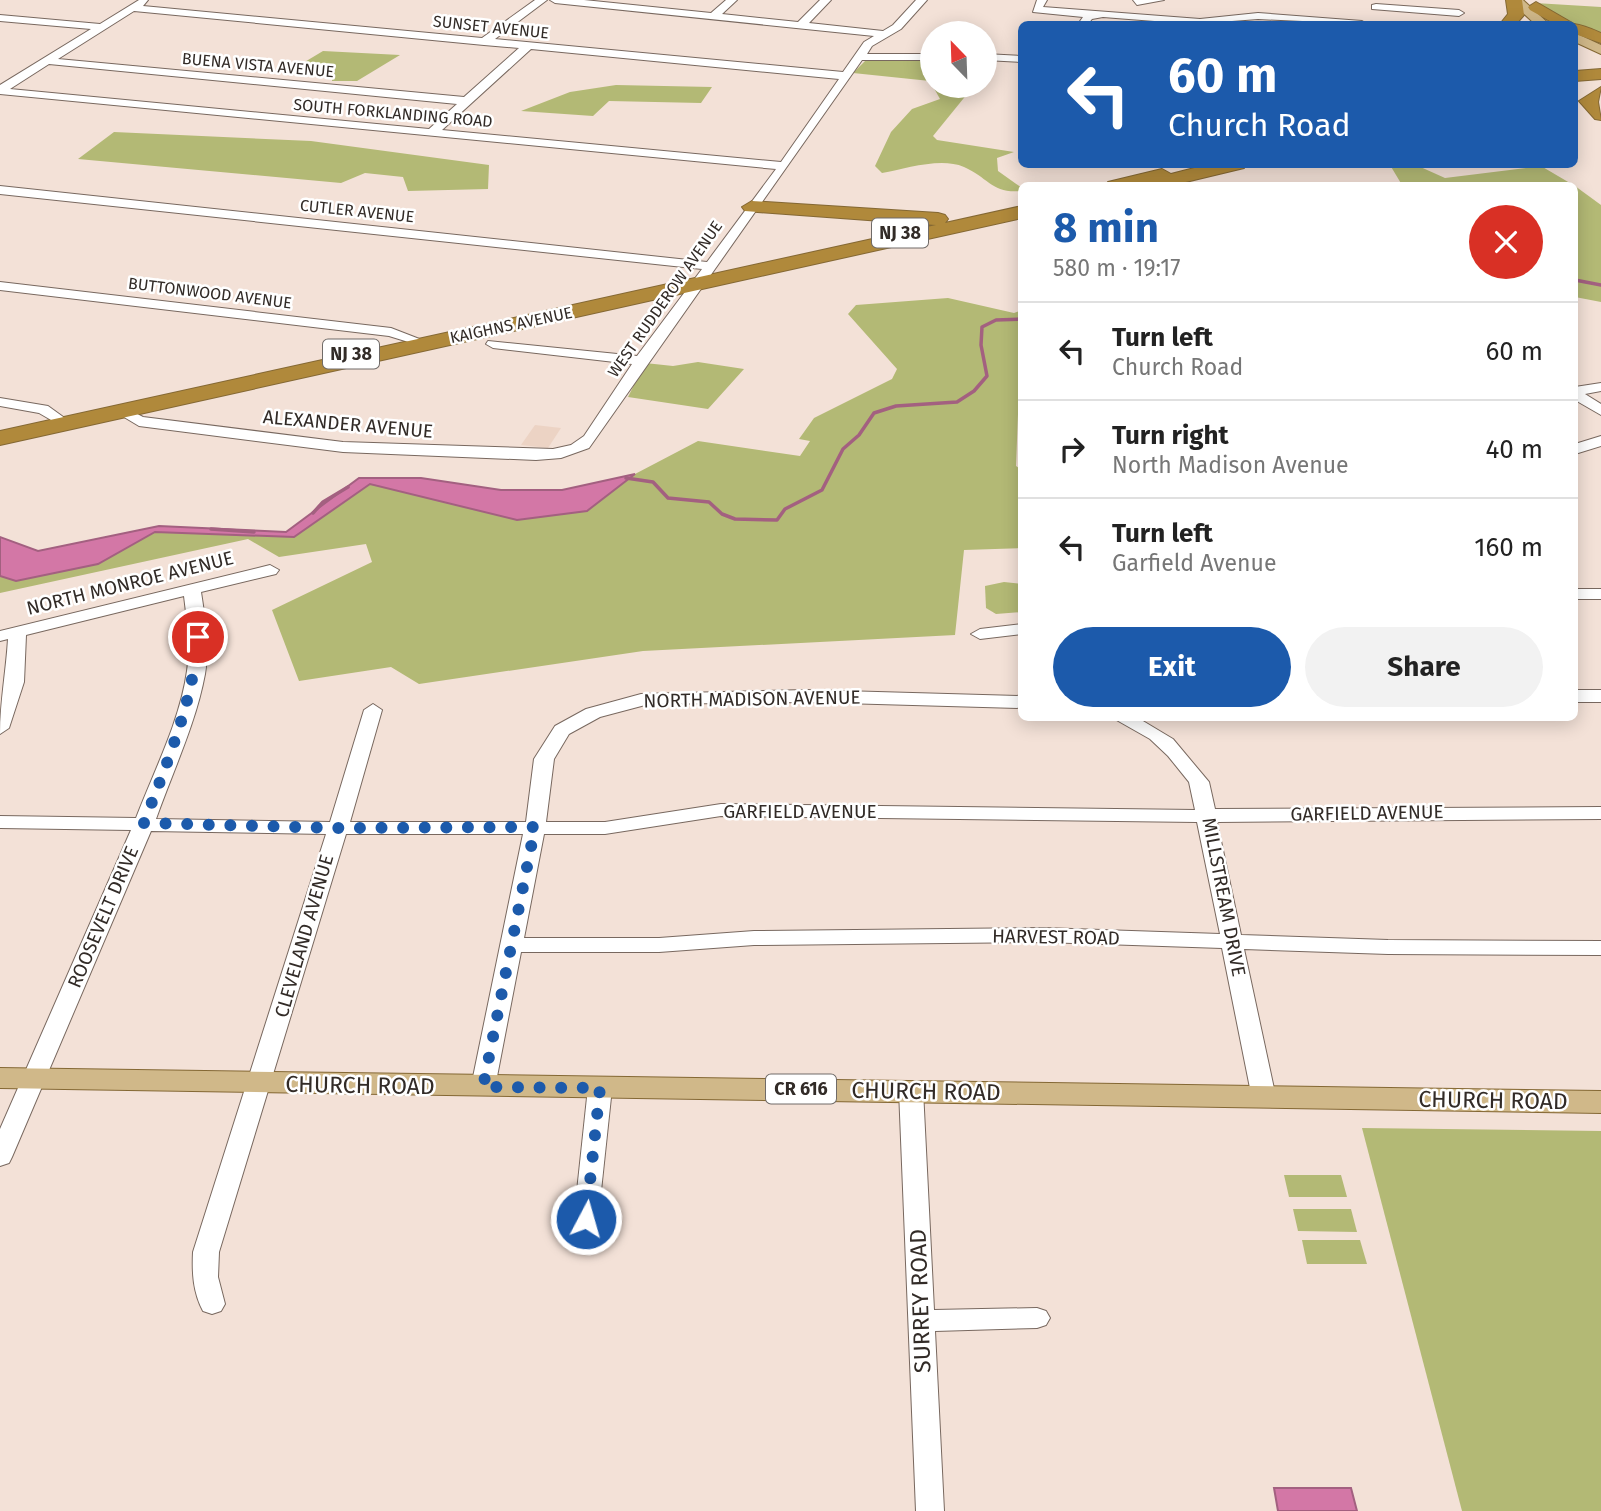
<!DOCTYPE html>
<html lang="en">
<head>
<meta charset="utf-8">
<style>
  body { margin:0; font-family:"Fira Sans",sans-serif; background:#f2f2f2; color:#222; height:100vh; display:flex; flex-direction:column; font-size:26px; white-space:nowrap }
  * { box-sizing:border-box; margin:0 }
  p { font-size:23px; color:#767676 }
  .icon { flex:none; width:38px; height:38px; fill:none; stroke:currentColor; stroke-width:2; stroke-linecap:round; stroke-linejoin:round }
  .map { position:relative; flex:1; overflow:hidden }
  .drawer { position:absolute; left:1018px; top:182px; width:560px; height:539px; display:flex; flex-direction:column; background:#fff; border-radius:10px; box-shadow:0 4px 18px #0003 }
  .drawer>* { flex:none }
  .top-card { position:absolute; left:1018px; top:21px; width:560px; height:147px; border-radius:10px; box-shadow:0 4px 18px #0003; background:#1c5aab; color:#fff; overflow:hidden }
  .needle { width:46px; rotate:337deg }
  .fabs { position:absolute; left:920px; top:21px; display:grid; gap:14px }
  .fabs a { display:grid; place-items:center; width:77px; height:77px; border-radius:50%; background:#fff; box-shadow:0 4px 18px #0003; font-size:35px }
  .pin { position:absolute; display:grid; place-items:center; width:60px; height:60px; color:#fff; margin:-30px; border:4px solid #fff; border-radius:50%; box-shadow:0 2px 7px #0007 }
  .me { position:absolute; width:77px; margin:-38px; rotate:6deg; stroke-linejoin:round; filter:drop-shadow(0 0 5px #0008) }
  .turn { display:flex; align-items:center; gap:24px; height:147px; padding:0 35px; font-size:32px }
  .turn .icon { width:91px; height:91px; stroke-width:2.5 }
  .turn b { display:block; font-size:49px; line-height:60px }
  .round { display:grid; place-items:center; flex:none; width:74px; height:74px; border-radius:37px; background:#f2f2f2 }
  .overview { display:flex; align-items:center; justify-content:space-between; height:119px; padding:0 35px }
  h1 { font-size:42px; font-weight:700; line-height:52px; color:#1c5aab }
  .action { display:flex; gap:14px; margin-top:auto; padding:14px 35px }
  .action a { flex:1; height:80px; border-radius:42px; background:#1c5aab; color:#fff; font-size:28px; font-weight:700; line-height:80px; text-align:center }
  .action a+a { background:#f2f2f2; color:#222 }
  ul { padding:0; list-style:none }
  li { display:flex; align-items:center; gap:21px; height:98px; padding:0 35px; border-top:2px solid #e0e0e0 }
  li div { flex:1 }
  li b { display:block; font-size:26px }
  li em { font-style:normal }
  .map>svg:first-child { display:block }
  .built { fill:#ecd3c4 }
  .green { fill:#b3b975 }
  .water { fill:#d377a6; stroke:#a36080; stroke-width:2 }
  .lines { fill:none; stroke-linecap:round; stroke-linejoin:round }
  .stream { stroke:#a36080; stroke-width:3.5 }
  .minor-casing { stroke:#78685f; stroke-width:2 }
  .major-casing { stroke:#846834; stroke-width:2 }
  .highway-casing { stroke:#846834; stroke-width:2 }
  .minor { fill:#fff; fill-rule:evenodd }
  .major { fill:#d0b889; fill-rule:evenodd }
  .highway { fill:#b0893b; fill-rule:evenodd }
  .route { stroke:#1c5aab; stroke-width:12; stroke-dasharray:0 21.6 }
  .labels { text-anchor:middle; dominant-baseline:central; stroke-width:5; stroke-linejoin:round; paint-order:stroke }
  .far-street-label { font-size:16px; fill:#322b27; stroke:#fff }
  .shield { fill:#fff; stroke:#706b68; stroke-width:2 }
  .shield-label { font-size:18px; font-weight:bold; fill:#322b27 }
  .street-label { font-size:19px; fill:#322b27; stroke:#fff }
  .near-street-label { font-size:23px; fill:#322b27; stroke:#fff }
</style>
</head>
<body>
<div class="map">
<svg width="1601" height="1511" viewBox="0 0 1601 1511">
  <rect width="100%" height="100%" fill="#f3e1d7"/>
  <!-- built -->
  <path class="built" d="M 535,425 L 561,428 L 548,448 L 521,445 Z"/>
  <!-- green -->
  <g class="green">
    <path d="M 1535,3 L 1601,7 L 1601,35 L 1560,20 Z"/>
    <path d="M 323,51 L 400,55 L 357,81 L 332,81 L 332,72 L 298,66 Z"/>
    <path d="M 867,59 L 933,60 L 933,86 L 981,86 L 972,88 L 933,136 L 937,140 L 1014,152 L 997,158 L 998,171 L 1022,188 L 1022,191 C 992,194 989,178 964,167 C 940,157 906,169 882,173 L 875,166 L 891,132 L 912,109 L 940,99 L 930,81 L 853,73 Z"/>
    <path d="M 616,85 L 712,87 L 701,103 L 609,101 L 593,116 L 521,111 L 570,92 Z"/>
    <path d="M 114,132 L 311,141 L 489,165 L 488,189 L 408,191 L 403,177 L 365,173 L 341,183 L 78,159 Z"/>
    <path d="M 1390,165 L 1416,165 L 1445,178 L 1541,166 L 1575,186 L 1402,185 Z"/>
    <path d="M 1575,186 L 1601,205 L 1601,302 L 1575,297 Z"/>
    <path d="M 948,298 L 1014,313 L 1022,310 L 1016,466 L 1022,470 L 1022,548 L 964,550 L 955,635 L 643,651 L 419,684 L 391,667 L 299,681 L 272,610 L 372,562 L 366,544 L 279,557 L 248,539 L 0,593 L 0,576 L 16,581 L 98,564 L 155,532 L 294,537 L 370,484 L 517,520 L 587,511 L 635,474 L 698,441 L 800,456 L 810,441 L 799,439 L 814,418 L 892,379 L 897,369 L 848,314 L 856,305 Z"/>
    <path d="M 698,362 L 744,369 L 708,409 L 628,397 L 645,363 L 673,366 Z"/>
    <path d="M 1004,582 L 1022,584 L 1022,612 L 996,614 L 986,608 L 985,586 Z"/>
    <path d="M 1362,1128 L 1601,1131 L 1601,1511 L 1462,1511 Z"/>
    <path d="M 1284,1175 L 1341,1175 L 1347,1197 L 1289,1197 Z"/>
    <path d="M 1293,1209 L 1351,1209 L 1357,1232 L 1298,1231 Z"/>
    <path d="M 1302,1240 L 1360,1240 L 1367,1264 L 1307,1264 Z"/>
  </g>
  <!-- water -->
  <g class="water">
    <path d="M 635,474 L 587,511 L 517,520 L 370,484 L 294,537 L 155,532 L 98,564 L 16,581 L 0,576 L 0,537 L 38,551 L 159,526 L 286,532 L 359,478 L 421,478 L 501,490 L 562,490 Z"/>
    <path d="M 1274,1488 L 1351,1488 L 1357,1511 L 1278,1511 Z"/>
  </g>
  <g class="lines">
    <!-- stream -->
    <g class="stream">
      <path d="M 1575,280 L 1601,285"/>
      <path d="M 626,478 L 653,482 L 668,498 L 709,502 L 722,514 L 735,519 L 777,520 L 785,509 L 822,490 L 843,449 L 859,435 L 874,413 L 896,406 L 957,402 L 974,391 L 987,376 L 981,345 L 982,327 L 996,320 L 1022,319"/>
      <path d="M 313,513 L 323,502 L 348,487"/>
      <path d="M 211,529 L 254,532"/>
    </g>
    <!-- minor casing -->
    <g class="minor-casing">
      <g id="minor">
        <path d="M 139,0 L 148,0 L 143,6 L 482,38 L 535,0 L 547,0 L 495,39 L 843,72 L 864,42 L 874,36 L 555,3 L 550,0 L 584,0 L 711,13 L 726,0 L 737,0 L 722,14 L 798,22 L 820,0 L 831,0 L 809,23 L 883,31 L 893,25 L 916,0 L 927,0 L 901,29 L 872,46 L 867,54 L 933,54 L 933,60 L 862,60 L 589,448 L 561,458 L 536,460 L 343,452 L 139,426 L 114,411 L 122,406 L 143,417 L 343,442 L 553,449 L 571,445 L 584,436 L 632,364 L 493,348 L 486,344 L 488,341 L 637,356 L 702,269 L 0,194 L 0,186 L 707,262 L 776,169 L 0,94 L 0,85 L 91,29 L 0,21 L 0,15 L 100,24 ZM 134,11 L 484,45 L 519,48 L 464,97 L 58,59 ZM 531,49 L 839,79 L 781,162 L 442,130 ZM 49,64 L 457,104 L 429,129 L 10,89 Z"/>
        <path d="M 1037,0 L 1047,0 L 1043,7 L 1200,19 L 1258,13 L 1362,21 L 1367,24 L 1258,19 L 1193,24 L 1103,17 L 1092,19 L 1088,24 L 1078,24 L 1083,17 L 1033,12 Z"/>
        <path d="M 1133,0 L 1164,0 L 1137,5 Z"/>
        <path d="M 1376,4 L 1459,10 L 1464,13 L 1459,16 L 1372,9 L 1372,5 Z"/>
        <path d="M 985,54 L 1022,56 L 1022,62 L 985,60 Z"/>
        <path d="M 0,282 L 391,328 L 422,340 L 415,344 L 389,336 L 0,290 Z"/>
        <path d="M 1601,383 L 1601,391 L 1585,394 L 1601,404 L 1601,415 L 1575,400 L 1575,387 Z"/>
        <path d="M 0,398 L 48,406 L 66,419 L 58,424 L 39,413 L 0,406 Z"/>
        <path d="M 1601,436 L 1601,446 L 1575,454 L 1575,444 Z"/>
        <path d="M 270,565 L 279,570 L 276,574 L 201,592 C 205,619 210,646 205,674 C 196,723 173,771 156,819 L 330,822 L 364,710 L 373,704 L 382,710 L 350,822 L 526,822 L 534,759 L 555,726 L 586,709 L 641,694 L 807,690 L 1022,696 L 1022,708 L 807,702 L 649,704 L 600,717 L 569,734 L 554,759 L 546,822 L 605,822 L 721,804 L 1195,810 L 1189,782 L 1168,756 L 1150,739 L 1113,718 L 1138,718 L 1173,739 L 1209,782 L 1215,809 L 1601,807 L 1601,819 L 1217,822 L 1241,935 L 1388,940 L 1601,941 L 1601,955 L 1388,954 L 1244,949 L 1276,1098 L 1272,1104 L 1264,1106 L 1256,1104 L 1252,1098 L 1222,948 L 1043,942 L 754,945 L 659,952 L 521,952 L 495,1087 L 491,1093 L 483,1095 L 475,1093 L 471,1087 L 523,834 L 346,834 L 219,1252 L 218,1277 L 225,1304 L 221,1311 L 212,1314 L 203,1311 C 193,1292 192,1273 193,1252 L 326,834 L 151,831 L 12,1157 L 9,1163 L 0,1166 L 0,1129 L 131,830 L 0,828 L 0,816 L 136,818 C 154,771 180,721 187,671 C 191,646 187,621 184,596 L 26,635 L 24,682 L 9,728 L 0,734 C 0,702 6,672 8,639 L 0,641 L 0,631 ZM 721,816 L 1197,822 L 1220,934 L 1043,928 L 754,931 L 659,938 L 524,938 L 544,834 L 605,834 Z"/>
        <rect x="1575" y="589" width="26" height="10"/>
        <path d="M 1022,624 L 1022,634 L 980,639 L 971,634 L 980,629 Z"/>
        <rect x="1575" y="690" width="26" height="12"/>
        <path d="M 600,1080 L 608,1082 L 612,1088 L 598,1219 L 595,1226 L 586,1228 L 577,1226 L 574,1219 L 588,1088 L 592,1082 Z"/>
        <path d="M 911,1082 L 919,1084 L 923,1090 L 934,1310 L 1037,1308 L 1046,1311 L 1050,1318 L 1046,1325 L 1037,1328 L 935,1331 L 944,1511 L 916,1511 L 899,1090 L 903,1084 Z"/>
      </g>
    </g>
    <!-- major casing -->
    <g class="major-casing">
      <g id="major">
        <path d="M 1509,0 L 1523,0 L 1549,24 L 1535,24 Z"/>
        <path d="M 1575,33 L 1601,45 L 1601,54 L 1575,42 Z"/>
        <path d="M 0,1068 L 1601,1091 L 1601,1113 L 0,1088 Z"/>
      </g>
    </g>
    <!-- highway casing -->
    <g class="highway-casing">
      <g id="highway">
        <path d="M 1506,0 L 1522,0 L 1524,15 L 1516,24 L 1500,24 L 1508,14 Z"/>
        <path d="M 1536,2 L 1574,24 C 1583,25 1592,29 1601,33 L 1601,43 L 1575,34 L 1575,24 L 1555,24 L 1530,10 L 1528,7 Z"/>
        <path d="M 1601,69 L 1601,79 L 1575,81 L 1575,71 Z"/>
        <path d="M 1601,87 L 1598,102 L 1601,120 L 1595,119 L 1579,101 Z"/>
        <path d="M 1210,164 L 1246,164 L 1244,168 L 1169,186 L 1106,186 L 1108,182 L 1162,169 L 1171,174 Z"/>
        <path d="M 752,201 L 938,213 L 945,215 L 948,219 L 945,223 L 1022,206 L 1022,218 L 0,445 L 0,431 L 936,225 L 745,211 L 742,207 Z"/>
      </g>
    </g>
    <!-- minor -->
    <use href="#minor" class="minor"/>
    <!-- major -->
    <use href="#major" class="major"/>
    <!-- highway -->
    <use href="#highway" class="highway"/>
  </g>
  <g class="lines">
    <!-- route -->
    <path class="route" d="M 198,637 C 193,703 167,762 144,823 L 336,828 L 535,827 L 483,1087 L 600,1088 L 586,1219"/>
  </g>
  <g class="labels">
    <!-- far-street labels -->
    <g class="far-street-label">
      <text transform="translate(491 27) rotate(6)">SUNSET AVENUE</text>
      <text transform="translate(258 65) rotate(5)">BUENA VISTA AVENUE</text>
      <text transform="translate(393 113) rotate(5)">SOUTH FORKLANDING ROAD</text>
      <text transform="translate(357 211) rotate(6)">CUTLER AVENUE</text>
      <text transform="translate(210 293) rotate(7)">BUTTONWOOD AVENUE</text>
      <text transform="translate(665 299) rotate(-55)">WEST RUDDEROW AVENUE</text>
      <text transform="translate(511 325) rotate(-12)">KAIGHNS AVENUE</text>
    </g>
    <!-- shield labels -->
    <g class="shield">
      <rect x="872" y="218.5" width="56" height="29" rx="5"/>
      <rect x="323" y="339.5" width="56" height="29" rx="5"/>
      <rect x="766" y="1074.5" width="70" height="29" rx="5"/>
    </g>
    <g class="shield-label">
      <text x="900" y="233">NJ 38</text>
      <text x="351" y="354">NJ 38</text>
      <text x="801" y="1089">CR 616</text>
    </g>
    <!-- street labels -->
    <g class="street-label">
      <text transform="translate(348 424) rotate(5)">ALEXANDER AVENUE</text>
      <text transform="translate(130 583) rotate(-14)">NORTH MONROE AVENUE</text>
      <text transform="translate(752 699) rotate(-1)">NORTH MADISON AVENUE</text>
      <text x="800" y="811">GARFIELD AVENUE</text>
      <text transform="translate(1367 813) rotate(-1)">GARFIELD AVENUE</text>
      <text transform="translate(1224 897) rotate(79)">MILLSTREAM DRIVE</text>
      <text transform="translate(103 917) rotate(-67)">ROOSEVELT DRIVE</text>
      <text transform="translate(304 936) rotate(-74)">CLEVELAND AVENUE</text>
      <text transform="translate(1056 937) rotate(1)">HARVEST ROAD</text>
    </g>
    <!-- near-street labels -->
    <g class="near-street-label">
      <text transform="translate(360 1085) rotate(1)">CHURCH ROAD</text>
      <text transform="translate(926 1091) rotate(1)">CHURCH ROAD</text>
      <text transform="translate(1493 1100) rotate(1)">CHURCH ROAD</text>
      <text transform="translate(920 1301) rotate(-92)">SURREY ROAD</text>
    </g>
  </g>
</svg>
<div class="fabs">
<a><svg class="needle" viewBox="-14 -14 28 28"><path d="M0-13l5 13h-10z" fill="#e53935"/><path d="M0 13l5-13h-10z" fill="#767676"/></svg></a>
</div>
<div class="pin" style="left:198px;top:637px;background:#d93025"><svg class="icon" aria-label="arrive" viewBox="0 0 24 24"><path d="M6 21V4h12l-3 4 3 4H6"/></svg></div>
<svg class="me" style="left:586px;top:1219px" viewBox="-20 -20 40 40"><circle r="17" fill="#1c5aab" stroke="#fff" stroke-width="3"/><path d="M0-11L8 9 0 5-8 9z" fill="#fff"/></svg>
<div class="top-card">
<div class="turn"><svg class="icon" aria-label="left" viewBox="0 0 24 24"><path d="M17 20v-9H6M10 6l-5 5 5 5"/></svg><div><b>60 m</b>Church Road</div></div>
</div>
<section class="drawer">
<div class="overview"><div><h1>8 min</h1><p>580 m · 19:17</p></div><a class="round" style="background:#d93025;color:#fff"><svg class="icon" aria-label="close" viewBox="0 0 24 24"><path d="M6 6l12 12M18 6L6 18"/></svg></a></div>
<ul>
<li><svg class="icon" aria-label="left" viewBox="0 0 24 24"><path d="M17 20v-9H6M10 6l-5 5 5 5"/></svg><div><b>Turn left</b><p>Church Road</p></div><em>60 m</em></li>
<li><svg class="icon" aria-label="right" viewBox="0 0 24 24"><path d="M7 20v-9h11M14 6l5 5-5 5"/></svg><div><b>Turn right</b><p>North Madison Avenue</p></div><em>40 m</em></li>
<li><svg class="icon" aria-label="left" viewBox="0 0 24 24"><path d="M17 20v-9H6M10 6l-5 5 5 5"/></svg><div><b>Turn left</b><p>Garfield Avenue</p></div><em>160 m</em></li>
</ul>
<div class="action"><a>Exit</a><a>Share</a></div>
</section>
</div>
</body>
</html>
